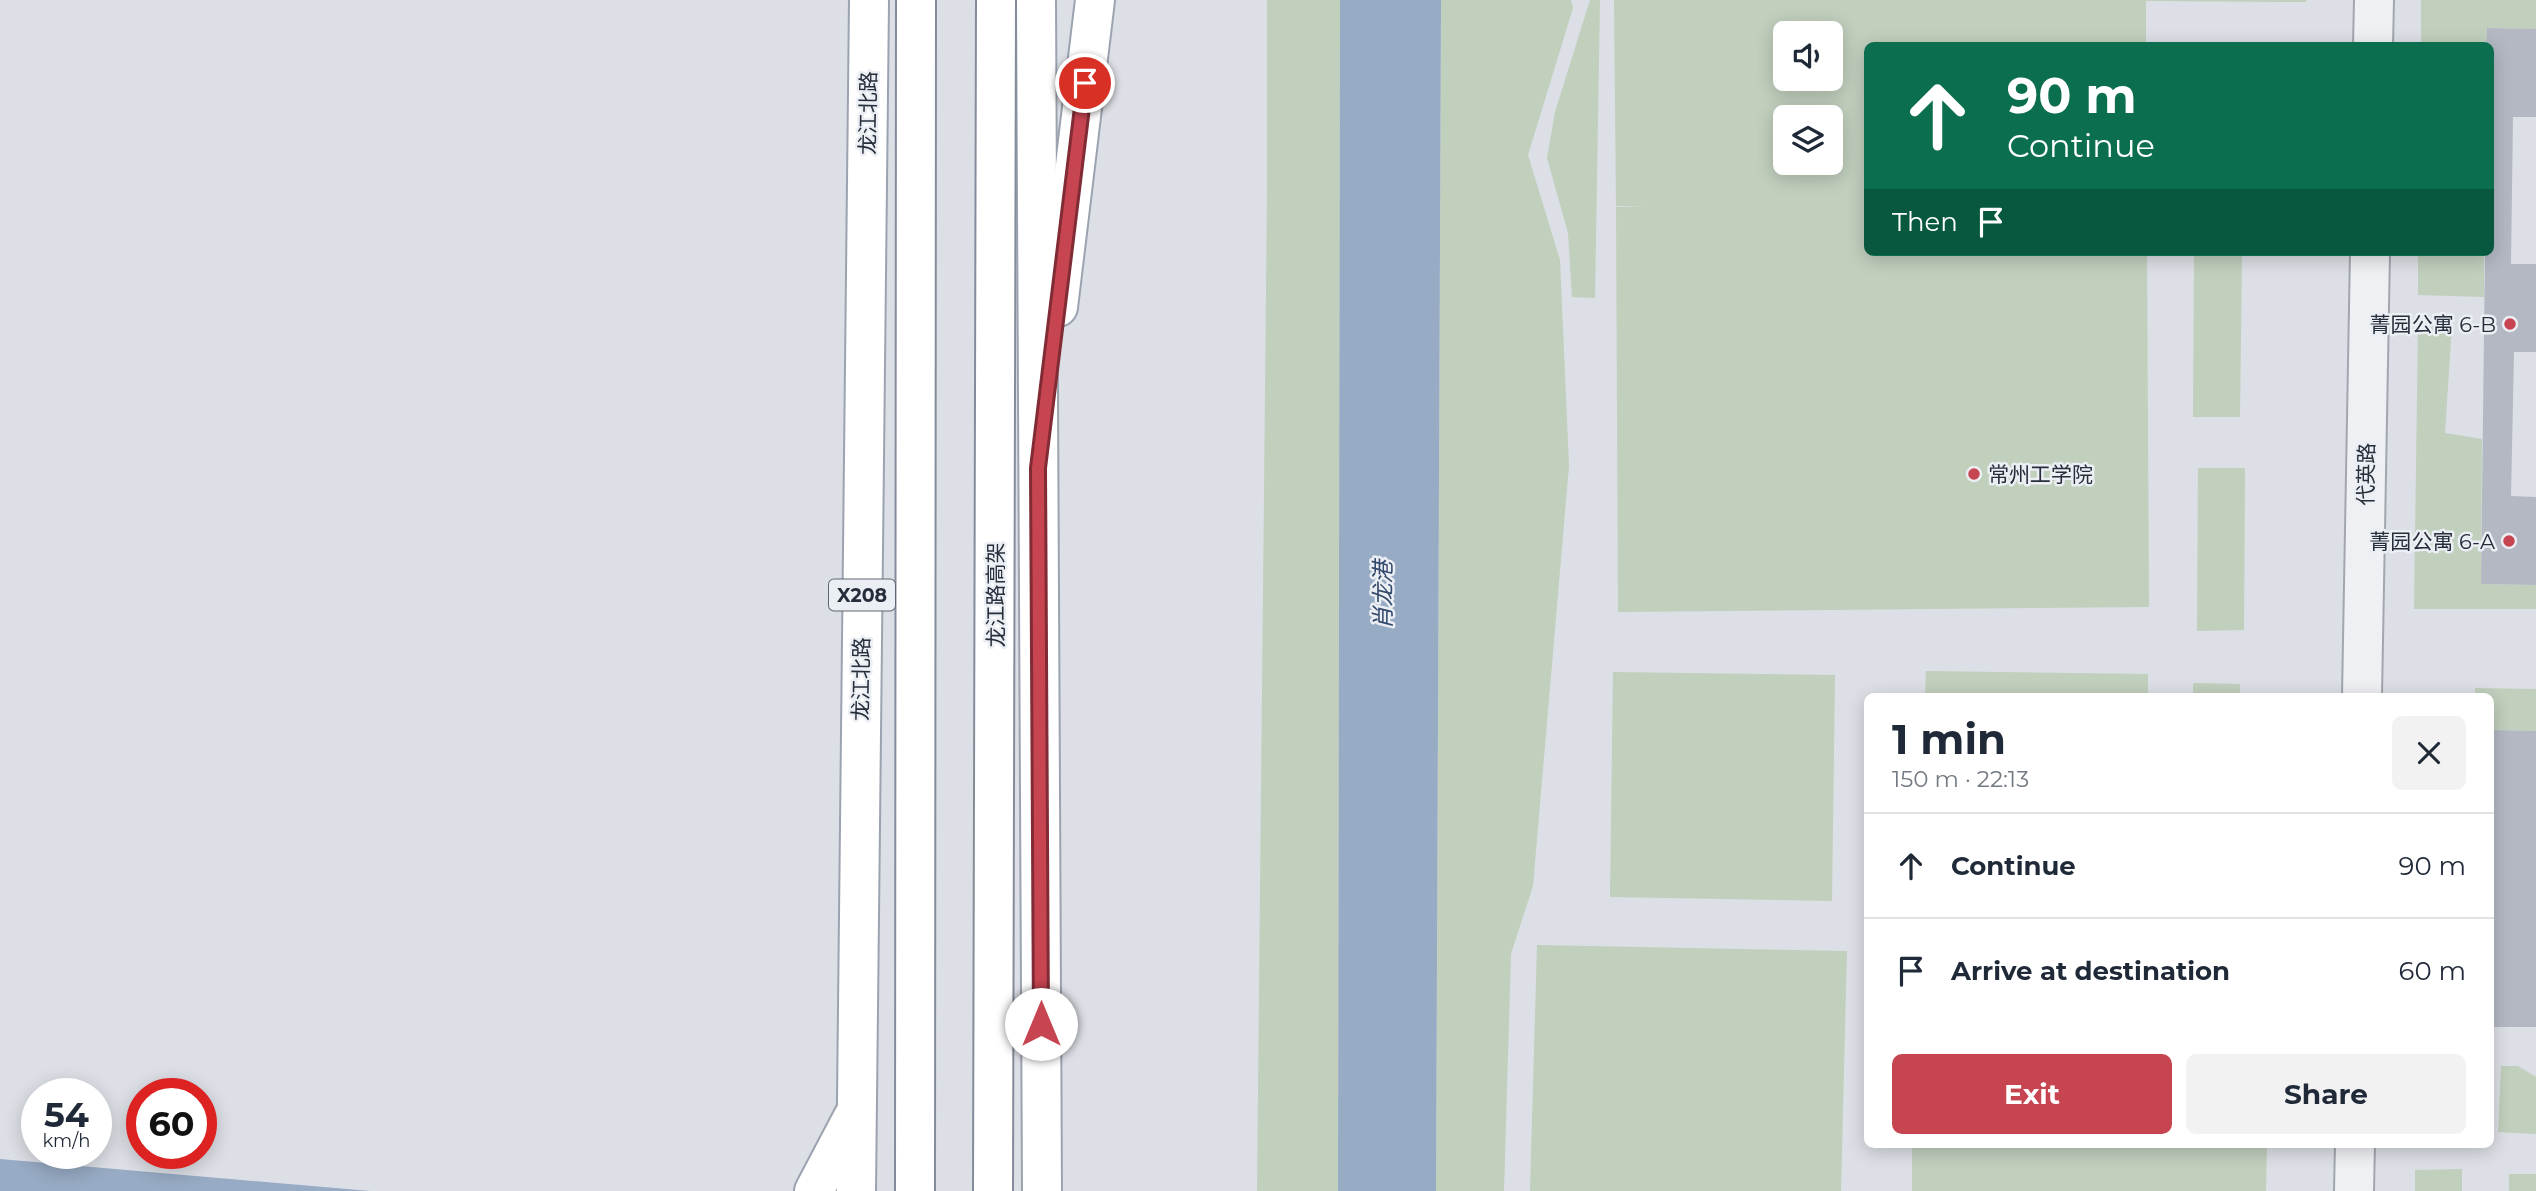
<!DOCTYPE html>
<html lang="en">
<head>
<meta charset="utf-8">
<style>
  body { margin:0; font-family:Montserrat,"Noto Sans SC",sans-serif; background:#f2f2f3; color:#1f2937; height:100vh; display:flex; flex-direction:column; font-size:26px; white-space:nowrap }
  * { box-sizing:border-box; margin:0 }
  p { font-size:23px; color:#747a83 }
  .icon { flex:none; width:38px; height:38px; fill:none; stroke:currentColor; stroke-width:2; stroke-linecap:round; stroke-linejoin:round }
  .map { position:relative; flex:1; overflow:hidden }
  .panel { position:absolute; left:1864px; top:693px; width:630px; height:455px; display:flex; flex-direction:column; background:#fff; border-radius:10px; box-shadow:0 4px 18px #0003 }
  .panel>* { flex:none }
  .banner { position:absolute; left:1864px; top:42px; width:630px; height:214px; border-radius:10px; box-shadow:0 4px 18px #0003; background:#0b6e4f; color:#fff; overflow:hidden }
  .controls { position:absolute; left:1773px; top:21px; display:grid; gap:14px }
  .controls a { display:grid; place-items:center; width:70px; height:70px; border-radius:10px; background:#fff; box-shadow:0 4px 18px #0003; font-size:35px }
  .speed { position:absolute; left:21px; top:1078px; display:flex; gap:14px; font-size:35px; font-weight:700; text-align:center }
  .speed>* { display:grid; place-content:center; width:91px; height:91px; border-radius:50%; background:#fff; box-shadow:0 4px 18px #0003; line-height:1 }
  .speed small { font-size:18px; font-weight:400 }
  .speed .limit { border:10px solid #d22; background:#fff; color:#111 }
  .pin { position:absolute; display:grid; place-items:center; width:60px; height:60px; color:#fff; margin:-30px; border:4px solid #fff; border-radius:50%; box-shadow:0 2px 7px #0007 }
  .me { position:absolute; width:77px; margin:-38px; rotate:0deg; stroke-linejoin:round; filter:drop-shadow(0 0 5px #0008) }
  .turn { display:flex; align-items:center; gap:24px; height:147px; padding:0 28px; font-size:32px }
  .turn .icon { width:91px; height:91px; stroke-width:2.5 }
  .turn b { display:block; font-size:49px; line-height:60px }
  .then { display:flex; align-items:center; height:66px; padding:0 28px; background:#0003; gap:14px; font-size:26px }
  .round { display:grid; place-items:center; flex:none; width:74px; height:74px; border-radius:10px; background:#f2f2f3 }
  .headline { display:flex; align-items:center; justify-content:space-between; height:119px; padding:0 28px }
  h1 { font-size:42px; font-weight:700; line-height:52px }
  .cta { display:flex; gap:14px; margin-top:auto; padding:14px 28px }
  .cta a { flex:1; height:80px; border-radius:10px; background:#c74451; color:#fff; font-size:28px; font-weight:700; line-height:80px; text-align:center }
  .cta a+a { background:#f2f2f3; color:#1f2937 }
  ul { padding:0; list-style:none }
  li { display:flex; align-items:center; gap:21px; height:105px; padding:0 28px; border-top:2px solid #e0e1e3 }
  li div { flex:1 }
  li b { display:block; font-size:26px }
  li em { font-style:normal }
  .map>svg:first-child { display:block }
  .green { fill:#c1cfbd; fill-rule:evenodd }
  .water { fill:#97abc4 }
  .building { fill:#b3b8c2 }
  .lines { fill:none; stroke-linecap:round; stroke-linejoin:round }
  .minor-casing { stroke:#a2a6af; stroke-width:42 }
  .major-casing { stroke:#9ca3b0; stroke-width:42 }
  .highway-casing { stroke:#848c9b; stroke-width:42 }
  .minor { stroke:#eef0f4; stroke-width:38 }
  .major { stroke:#fff; stroke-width:38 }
  .highway { stroke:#fff; stroke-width:38 }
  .route-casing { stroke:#812c35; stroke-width:18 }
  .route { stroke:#c74451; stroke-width:12 }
  .poi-dot { fill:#c74451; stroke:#ebeef3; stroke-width:2.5 }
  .labels { text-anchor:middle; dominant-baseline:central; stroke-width:5; stroke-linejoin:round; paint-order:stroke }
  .shield { fill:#ebeef3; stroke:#616772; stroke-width:2 }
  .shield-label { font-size:19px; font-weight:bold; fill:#262d3b }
  .street-label { font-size:21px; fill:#262d3b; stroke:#ebeef3 }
  .poi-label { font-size:21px; fill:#262d3b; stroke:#ebeef3; text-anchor:end }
  .water-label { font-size:23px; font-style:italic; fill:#33496c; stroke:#ebeef3 }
</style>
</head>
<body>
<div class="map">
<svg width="2536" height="1191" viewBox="0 0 2536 1191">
  <rect width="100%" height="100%" fill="#dcdfe5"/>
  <!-- green -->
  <g class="green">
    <path d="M 1267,0 L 1340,0 L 1338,1191 L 1257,1191 L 1267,192 Z"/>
    <path d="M 1441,0 L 1571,0 L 1573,8 L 1528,155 L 1560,260 L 1569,466 L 1533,886 L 1511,954 L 1504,1191 L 1436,1191 Z"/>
    <path d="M 1590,0 L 1600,0 L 1595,298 L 1572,297 L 1568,233 L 1547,158 L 1555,112 Z"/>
    <path d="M 1614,0 L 2306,0 L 2306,2 L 2146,1 L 2146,45 L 1867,46 L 1867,252 L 2147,252 L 2149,607 L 1618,612 L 1616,207 L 1648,206 L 1616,206 ZM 1785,33 L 1830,33 L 1830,79 L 1785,79 ZM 1785,117 L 1830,117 L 1830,163 L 1785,163 Z"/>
    <path d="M 2421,0 L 2536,0 L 2536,29 L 2487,28 L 2486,45 L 2421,46 Z"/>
    <path d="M 2418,252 L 2484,252 L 2484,297 L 2418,295 Z"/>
    <path d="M 2194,255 L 2242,255 L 2240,417 L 2193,417 Z"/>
    <path d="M 2418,325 L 2452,325 L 2445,433 L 2482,439 L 2481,584 L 2536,585 L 2536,609 L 2414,609 Z"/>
    <path d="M 2198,468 L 2245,468 L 2244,630 L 2197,631 Z"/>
    <path d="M 1926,671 L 2148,674 L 2148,696 L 1925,696 Z"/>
    <path d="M 1613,672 L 1835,675 L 1832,901 L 1610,897 Z"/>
    <path d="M 2193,683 L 2240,684 L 2240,696 L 2193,696 Z"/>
    <path d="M 2475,688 L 2536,689 L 2536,731 L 2490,730 L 2490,696 L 2475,696 Z"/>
    <path d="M 1537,945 L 1847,951 L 1841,1191 L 1530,1191 Z"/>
    <path d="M 2501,1066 L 2518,1066 L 2536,1077 L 2536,1134 L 2498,1132 Z"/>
    <path d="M 1912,1145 L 2267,1145 L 2266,1191 L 1912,1191 Z"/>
    <path d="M 2462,1169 L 2462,1191 L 2415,1191 L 2415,1170 Z"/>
    <rect x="2509" y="1174" width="27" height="17"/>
  </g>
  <!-- water -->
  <g class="water">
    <path d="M 1340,0 L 1441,0 L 1436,1191 L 1338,1191 Z"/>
    <path d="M 0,1159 L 370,1191 L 0,1191 Z"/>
  </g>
  <!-- building -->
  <g class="building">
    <path d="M 2487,28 L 2536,29 L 2536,117 L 2513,117 L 2511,264 L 2536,264 L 2536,352 L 2514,352 L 2511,496 L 2536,497 L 2536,585 L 2481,584 L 2485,252 L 2490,252 L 2490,46 L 2486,46 Z"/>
    <path d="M 2490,730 L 2536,731 L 2536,1027 L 2490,1027 Z"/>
  </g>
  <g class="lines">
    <!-- minor casing -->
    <g class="minor-casing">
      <g id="minor">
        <path d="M 2373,46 L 2374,0"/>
        <path d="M 2362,696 L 2370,252"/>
        <path d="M 2354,1191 L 2355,1144"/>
      </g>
    </g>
    <!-- major casing -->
    <g class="major-casing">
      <g id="major">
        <path d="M 1036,0 L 1042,1191"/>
        <path d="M 1058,307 L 1095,0"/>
        <path d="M 814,1191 L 853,1117"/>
        <path d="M 856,1191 L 869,0"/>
      </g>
    </g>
    <!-- highway casing -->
    <g class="highway-casing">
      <g id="highway">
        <path d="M 915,1191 L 916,0"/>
        <path d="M 993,1191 L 996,0"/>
      </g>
    </g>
    <!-- minor -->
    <use href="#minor" class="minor"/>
    <!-- major -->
    <use href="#major" class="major"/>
    <!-- highway -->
    <use href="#highway" class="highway"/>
  </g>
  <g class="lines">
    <!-- route casing -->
    <g class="route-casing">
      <path id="route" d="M 1041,1024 L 1038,468 L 1085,83"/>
    </g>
    <!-- route -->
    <use href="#route" class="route"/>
  </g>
  <!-- markers -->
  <g class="poi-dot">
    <circle cx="2510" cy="324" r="7"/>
    <circle cx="1974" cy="474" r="7"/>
    <circle cx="2509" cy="541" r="7"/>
  </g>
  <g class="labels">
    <!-- shield labels -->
    <rect class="shield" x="829" y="579.5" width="66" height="31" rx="5"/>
    <g class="shield-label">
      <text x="862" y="595">X208</text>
    </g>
    <!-- street labels -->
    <g class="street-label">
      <text transform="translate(868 113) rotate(-89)">龙江北路</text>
      <text transform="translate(2366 474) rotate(-89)">代英路</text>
      <text transform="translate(995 595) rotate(-90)">龙江路高架</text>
      <text transform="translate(861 679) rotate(-89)">龙江北路</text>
    </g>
    <!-- poi labels -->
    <g class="poi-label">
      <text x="2496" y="324">菁园公寓 6-B</text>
      <text x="1988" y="474" text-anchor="start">常州工学院</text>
      <text x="2495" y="541">菁园公寓 6-A</text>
    </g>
    <!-- water labels -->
    <g class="water-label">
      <text transform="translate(1383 595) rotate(-90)">肖龙港</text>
    </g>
  </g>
</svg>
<div class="controls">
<a><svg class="icon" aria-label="sound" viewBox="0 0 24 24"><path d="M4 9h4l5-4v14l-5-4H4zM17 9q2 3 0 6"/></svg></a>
<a><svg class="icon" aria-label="layers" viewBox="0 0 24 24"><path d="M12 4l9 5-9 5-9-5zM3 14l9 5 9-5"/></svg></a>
</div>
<div class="speed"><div>54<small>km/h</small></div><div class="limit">60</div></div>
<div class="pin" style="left:1085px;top:83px;background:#d93025"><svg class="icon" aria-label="arrive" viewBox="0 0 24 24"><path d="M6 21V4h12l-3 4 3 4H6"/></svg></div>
<svg class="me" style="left:1041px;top:1024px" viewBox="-20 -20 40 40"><circle r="19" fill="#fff"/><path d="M0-13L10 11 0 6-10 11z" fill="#c74451"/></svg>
<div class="banner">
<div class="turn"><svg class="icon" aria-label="ahead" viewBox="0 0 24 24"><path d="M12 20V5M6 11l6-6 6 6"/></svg><div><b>90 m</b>Continue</div></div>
<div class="then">Then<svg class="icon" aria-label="arrive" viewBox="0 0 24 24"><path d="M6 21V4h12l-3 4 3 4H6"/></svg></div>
</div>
<section class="panel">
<div class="headline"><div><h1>1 min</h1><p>150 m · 22:13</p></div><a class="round"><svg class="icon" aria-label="close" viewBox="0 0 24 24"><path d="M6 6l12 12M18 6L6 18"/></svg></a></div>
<ul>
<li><svg class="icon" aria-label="ahead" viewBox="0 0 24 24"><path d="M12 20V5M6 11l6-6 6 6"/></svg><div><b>Continue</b></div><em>90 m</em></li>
<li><svg class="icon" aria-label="arrive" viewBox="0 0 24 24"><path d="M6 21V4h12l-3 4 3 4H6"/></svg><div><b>Arrive at destination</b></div><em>60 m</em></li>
</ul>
<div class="cta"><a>Exit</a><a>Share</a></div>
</section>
</div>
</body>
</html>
